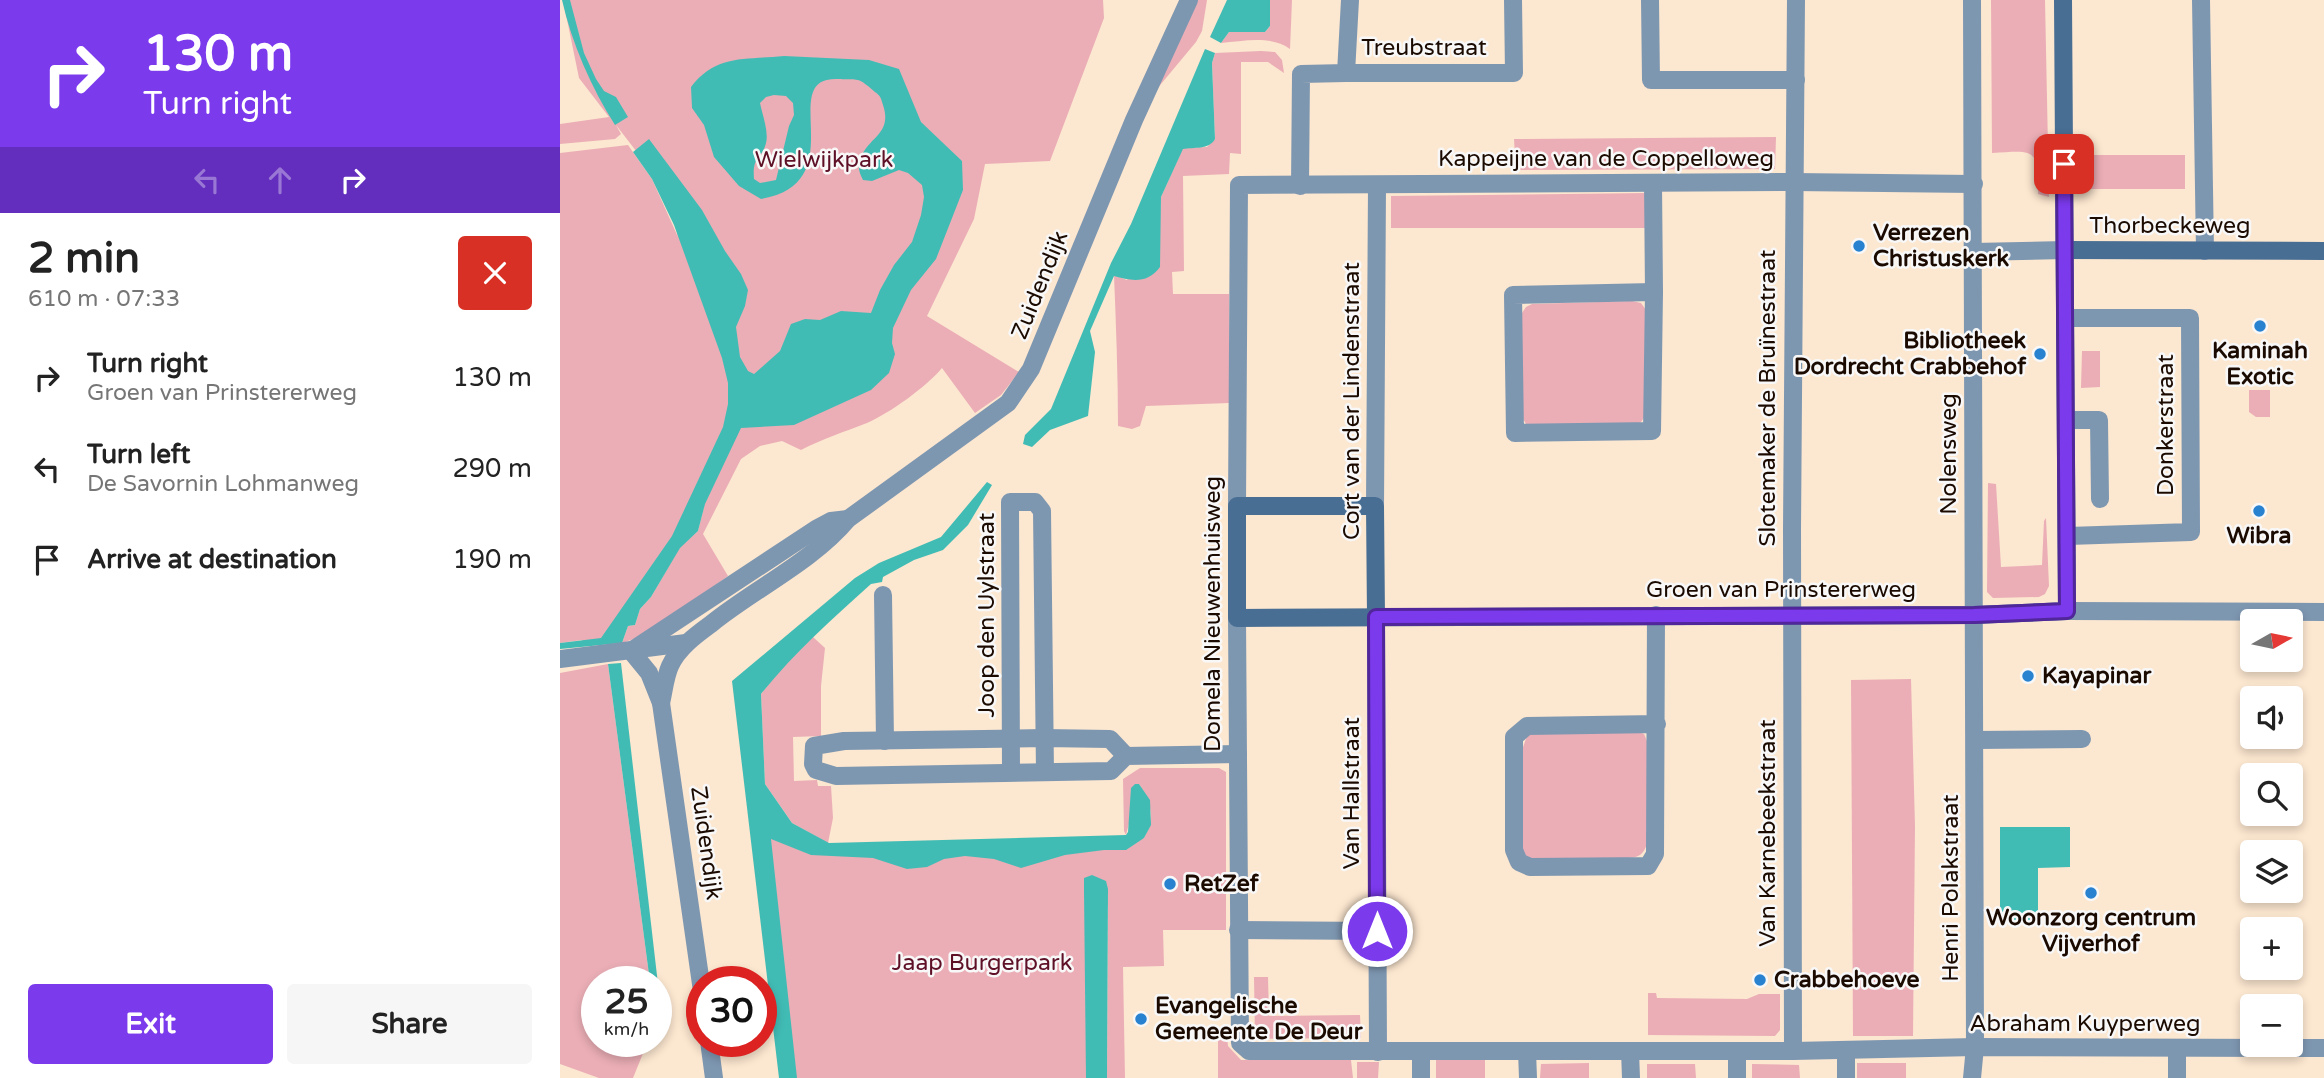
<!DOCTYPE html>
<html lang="en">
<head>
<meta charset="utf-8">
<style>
  body { margin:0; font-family:"Varela Round",sans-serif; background:#f6f6f6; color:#222; height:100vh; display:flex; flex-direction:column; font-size:26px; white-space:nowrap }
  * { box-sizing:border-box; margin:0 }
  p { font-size:23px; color:#767676 }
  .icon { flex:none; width:38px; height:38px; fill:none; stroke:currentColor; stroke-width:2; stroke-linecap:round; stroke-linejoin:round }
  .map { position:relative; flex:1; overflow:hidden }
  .details { display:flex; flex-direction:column; background:#fff; width:560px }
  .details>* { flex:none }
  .guide { background:#7c3aed; color:#fff; overflow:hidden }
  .needle { width:46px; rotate:81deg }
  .fabs { position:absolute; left:1680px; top:609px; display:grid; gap:14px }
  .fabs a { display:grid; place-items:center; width:63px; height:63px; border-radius:7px; background:#fff; box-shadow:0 4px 10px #0003; font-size:35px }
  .speed { position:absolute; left:21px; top:966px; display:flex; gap:14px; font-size:35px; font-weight:700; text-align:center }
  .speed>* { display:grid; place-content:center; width:91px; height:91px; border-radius:50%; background:#fff; box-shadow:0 4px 10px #0003; line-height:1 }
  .speed small { font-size:18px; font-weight:400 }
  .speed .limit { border:10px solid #d22; background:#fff; color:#111 }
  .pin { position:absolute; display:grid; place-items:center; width:60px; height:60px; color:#fff; margin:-30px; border-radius:14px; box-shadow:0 4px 10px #0006 }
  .me { position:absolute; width:77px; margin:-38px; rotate:0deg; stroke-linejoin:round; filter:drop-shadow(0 0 5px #0008) }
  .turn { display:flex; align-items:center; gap:24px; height:147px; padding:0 28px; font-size:32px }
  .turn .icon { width:91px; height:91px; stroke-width:2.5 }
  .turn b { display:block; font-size:49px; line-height:60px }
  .lanes { display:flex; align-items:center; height:66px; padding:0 28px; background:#0003; justify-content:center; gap:35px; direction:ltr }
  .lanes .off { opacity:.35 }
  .round { display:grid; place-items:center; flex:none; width:74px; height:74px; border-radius:7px; background:#f6f6f6 }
  .overview { display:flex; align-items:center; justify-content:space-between; height:119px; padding:0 28px }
  h1 { font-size:42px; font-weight:800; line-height:52px }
  .action { display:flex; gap:14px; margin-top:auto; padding:14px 28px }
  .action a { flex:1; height:80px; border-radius:7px; background:#7c3aed; color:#fff; font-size:28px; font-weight:800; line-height:80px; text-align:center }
  .action a+a { background:#f6f6f6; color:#222 }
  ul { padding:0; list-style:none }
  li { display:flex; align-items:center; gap:21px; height:91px; padding:0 28px }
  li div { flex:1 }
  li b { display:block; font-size:26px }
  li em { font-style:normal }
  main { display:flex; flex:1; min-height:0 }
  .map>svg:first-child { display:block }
  .green { fill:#ebaeb6 }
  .water { fill:#41bcb5; fill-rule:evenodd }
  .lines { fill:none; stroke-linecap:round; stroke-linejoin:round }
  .street { stroke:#7e97b1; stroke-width:18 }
  .secondary { stroke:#496e93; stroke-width:18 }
  .route-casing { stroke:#51269a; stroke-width:18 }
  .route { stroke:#7c3aed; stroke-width:12 }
  .poi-dot { fill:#2982cf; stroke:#f8f8f8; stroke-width:2.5 }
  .labels { text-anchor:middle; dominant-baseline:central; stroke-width:5; stroke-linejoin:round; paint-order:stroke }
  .street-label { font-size:23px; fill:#1b0a00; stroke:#f8f8f8 }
  .park-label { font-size:23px; fill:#5e1027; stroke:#f8f8f8 }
  .poi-label { font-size:23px; font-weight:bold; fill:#1b0a00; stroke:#f8f8f8; text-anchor:start }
</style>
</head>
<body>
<main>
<section class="details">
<div class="guide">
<div class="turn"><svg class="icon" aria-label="right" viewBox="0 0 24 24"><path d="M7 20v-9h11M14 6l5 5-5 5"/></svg><div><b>130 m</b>Turn right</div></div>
<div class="lanes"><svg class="icon off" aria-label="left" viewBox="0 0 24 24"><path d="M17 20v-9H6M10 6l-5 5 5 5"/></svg><svg class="icon off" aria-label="ahead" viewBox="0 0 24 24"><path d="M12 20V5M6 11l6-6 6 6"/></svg><svg class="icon" aria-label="right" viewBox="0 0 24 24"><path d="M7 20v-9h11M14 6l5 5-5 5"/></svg></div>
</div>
<div class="overview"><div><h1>2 min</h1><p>610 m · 07:33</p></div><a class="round" style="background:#d93025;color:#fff"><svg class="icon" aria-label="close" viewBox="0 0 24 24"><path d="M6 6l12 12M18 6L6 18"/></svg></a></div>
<ul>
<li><svg class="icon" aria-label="right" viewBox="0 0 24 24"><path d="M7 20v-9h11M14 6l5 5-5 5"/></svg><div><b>Turn right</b><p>Groen van Prinstererweg</p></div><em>130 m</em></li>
<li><svg class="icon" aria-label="left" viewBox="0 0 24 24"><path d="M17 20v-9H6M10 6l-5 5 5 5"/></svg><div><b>Turn left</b><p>De Savornin Lohmanweg</p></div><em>290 m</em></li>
<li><svg class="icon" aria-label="arrive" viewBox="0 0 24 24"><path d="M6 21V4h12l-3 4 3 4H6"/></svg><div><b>Arrive at destination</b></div><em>190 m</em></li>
</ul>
<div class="action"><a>Exit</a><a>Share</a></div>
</section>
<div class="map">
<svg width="1764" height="1078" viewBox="0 0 1764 1078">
  <rect width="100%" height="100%" fill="#fce7d0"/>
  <!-- green -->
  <g class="green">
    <path d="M 3,0 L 543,0 L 544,18 L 490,161 L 425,164 L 414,219 L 367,316 L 459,372 L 441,395 L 415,413 L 382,368 C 366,387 330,413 307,423 C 284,432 262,439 241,450 L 222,441 L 200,446 L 181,459 L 143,534 L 168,576 L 85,635 L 62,643 L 68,626 L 75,625 L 80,609 L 91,597 L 120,547 L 138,531 L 144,507 L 41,643 L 22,646 L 22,640 L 0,643 L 0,153 L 68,145 L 92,179 L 118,237 L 107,191 L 56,125 L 61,134 L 55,139 L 0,144 L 0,124 L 49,117 L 19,78 Z"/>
    <path d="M 634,0 L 647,0 L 642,31 L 636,42 L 586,102 Z"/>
    <path d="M 710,0 L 732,0 L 730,49 C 711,35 684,41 661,43 L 669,32 L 705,32 L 710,26 Z"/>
    <path d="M 1431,0 L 1485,0 L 1489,197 L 1478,194 C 1478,148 1476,150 1432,153 Z"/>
    <path d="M 701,51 L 715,52 L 722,60 L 724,73 L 708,62 L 681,62 L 681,154 L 670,153 L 669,174 L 623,176 L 624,271 L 612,272 L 613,294 L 669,294 L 669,403 L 586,406 L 580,426 L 572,429 L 558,426 C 558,376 556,325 554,275 L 567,280 L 599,229 L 601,197 L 623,148 L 647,147 L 655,139 L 652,63 L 655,53 Z"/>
    <path d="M 1216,137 L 1215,169 L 956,170 L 954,139 Z"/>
    <path d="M 1527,155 L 1625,155 L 1625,189 L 1526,189 Z"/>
    <path d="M 1087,193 L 1087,228 L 831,228 L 831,196 Z"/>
    <path d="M 1072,301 L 1081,303 L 1086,310 L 1085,416 L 1081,422 L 1075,425 L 974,426 L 966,424 L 962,417 L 962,313 L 966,307 L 972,304 Z"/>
    <path d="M 1522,351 L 1540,351 L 1540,387 L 1521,388 Z"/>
    <path d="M 1689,390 L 1710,390 L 1710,417 L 1696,417 L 1689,412 Z"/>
    <path d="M 1428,483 L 1436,484 L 1441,567 L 1482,565 L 1484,521 L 1486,518 L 1489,586 L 1485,594 L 1479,597 L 1433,598 L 1427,592 Z"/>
    <path d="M 253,637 L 265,648 L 261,686 L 261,736 L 233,737 L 234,781 L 257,780 L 258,786 L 271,786 L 273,818 L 268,843 L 232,823 L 205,784 L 201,694 L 224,665 Z"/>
    <path d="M 48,664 L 90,982 L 37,982 L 37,1041 L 88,1041 L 73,1078 L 39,1078 L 0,1064 L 0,673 Z"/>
    <path d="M 1351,679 L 1355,826 L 1353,1036 L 1293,1036 L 1291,680 Z"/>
    <path d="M 1077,731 L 1084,734 L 1087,741 L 1087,844 C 1083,855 1079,857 1069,858 L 973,860 L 966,856 L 962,850 L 962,750 L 968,733 Z"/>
    <path d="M 580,768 L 659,768 L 666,772 L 666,930 L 603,930 L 604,966 L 563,967 L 565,1078 L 547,1078 L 548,889 L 540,1078 L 230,1078 L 204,822 L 260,847 L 544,850 L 584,838 C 595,817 592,804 579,784 L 566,835 L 564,831 L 563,779 Z"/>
    <path d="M 694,977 L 708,977 L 709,1016 L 800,1015 L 801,1038 L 695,1039 Z"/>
    <path d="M 1088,993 L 1096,993 L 1097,998 L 1187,999 L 1199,994 L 1220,994 L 1220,1030 L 1215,1036 L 1088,1035 Z"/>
    <path d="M 658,1028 L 666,1028 L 668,1046 L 681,1060 L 692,1060 L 693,1058 L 712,1060 L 791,1060 L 793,1078 L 658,1078 Z"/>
    <path d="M 876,1059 L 925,1060 L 925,1078 L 876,1078 Z"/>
    <path d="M 797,1062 L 819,1062 L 818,1078 L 797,1078 Z"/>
    <path d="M 1029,1063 L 1029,1078 L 980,1078 L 981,1064 Z"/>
    <rect x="1297" y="1063" width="49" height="15"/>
    <path d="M 1087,1064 L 1135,1064 L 1136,1078 L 1087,1078 Z"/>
    <path d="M 1192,1064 L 1239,1065 L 1240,1078 L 1192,1078 Z"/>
  </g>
  <!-- water -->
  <g class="water">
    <path d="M 2,0 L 10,0 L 24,53 L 36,79 L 44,91 L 56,97 L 68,117 L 55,125 C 31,87 12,44 2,0 Z"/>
    <path d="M 667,0 L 710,0 L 710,26 L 705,32 L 669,32 L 661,43 L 650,37 Z"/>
    <path d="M 645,49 L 655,53 L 652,63 L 655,139 C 649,150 634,147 623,149 L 601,197 L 600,267 C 588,284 571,281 554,276 L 530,331 L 535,352 L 528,416 L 490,430 L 472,447 L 463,444 L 465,435 L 491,409 L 551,263 L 571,224 Z"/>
    <path d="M 224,56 L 309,60 L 339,69 L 361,122 L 402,161 L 403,190 L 376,259 L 351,290 L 333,328 L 332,343 L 335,354 L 329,373 L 311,390 L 234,425 L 181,428 L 145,504 L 138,531 L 120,548 L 91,597 L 80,609 L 75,625 L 68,626 L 62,643 L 0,649 L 0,643 L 41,638 L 112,536 L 163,427 L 168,404 L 168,383 L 162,358 L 114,225 L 92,179 L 73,152 L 89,139 L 142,210 L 165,251 L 181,274 L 188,290 L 185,306 L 176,327 L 180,357 L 188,371 L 194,374 L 220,351 L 231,324 L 245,319 L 260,320 L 281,311 L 311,313 L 320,290 L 334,265 L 352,242 L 361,215 L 364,197 L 362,185 L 348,173 L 339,170 L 312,181 L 303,180 C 300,174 297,167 300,160 C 307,137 333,135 323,105 C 321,99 321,96 315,92 C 297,76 299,80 277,79 C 215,77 295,183 201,199 L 179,186 L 154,157 L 144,125 L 132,108 L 131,87 C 156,54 185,60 224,56 ZM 214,95 L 226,96 L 233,103 L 234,115 L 229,126 L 216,180 L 200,183 L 194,179 C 192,155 202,160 206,143 C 209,131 202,114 200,103 L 206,97 Z"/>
    <path d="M 427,482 L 432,485 L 408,525 L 383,550 L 354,560 L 323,577 L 322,582 L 311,584 C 272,619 234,653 201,694 L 205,784 L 232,823 L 269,843 L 566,835 L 568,832 L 571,788 L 575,784 L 579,784 L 590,800 L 591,825 L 584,838 L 566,850 L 544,850 L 505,855 L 461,868 L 434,859 L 405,856 L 384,859 L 367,867 L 347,869 L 313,858 L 251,855 L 211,839 L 237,1078 L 219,1078 L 172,681 L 295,578 L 319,563 L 381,537 Z"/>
    <path d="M 61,663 L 102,1019 L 96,1040 L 96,982 L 90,982 L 48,664 Z"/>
    <path d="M 1440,827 L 1510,827 L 1510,867 L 1478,868 L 1478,921 L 1440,921 Z"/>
    <path d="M 532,875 L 546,881 L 548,889 L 547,1078 L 526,1078 L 524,891 L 524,878 Z"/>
  </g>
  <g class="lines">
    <!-- street -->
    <g class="street">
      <path d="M 1090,0 L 1091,80 L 1236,80"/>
      <path d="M 1412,0 L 1415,1047 L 1412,1078"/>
      <path d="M 1641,0 L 1645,251"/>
      <path d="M 786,73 L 954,73 L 953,0"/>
      <path d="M 1093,183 L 1094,292"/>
      <path d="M 740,186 L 741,74 L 786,73 L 790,0"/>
      <path d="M 1413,252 L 1505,250"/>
      <path d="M 1094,292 L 1092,431 L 955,433 L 953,295 Z"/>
      <path d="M 1506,318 L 1630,318 L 1631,532 L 1508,536"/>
      <path d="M 1507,420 L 1539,420 L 1540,499"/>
      <path d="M 677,506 L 679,185 L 1233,182 L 1414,184"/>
      <path d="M 815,506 L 817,186"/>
      <path d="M 323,595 L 325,741"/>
      <path d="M 1507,611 L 1764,612"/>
      <path d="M 1096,615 L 1095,854 L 1088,866 L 970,867 L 959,862 L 954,850 L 954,737 L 967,726 L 1097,724"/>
      <path d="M 816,617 L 818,1052"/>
      <path d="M 677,618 L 680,1043 L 689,1051 L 1233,1051 L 1415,1047 L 1764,1048"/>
      <path d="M 71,651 L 89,673 L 101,703 L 142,991"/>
      <path d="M 71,651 L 256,529 L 271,521 L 288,519"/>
      <path d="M 0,659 L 126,643"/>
      <path d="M 101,703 C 104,691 105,677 110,666 C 118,648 136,635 151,624 C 194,589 252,562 288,519 L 448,403 L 471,369 L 574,120 L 629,0"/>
      <path d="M 1415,740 L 1522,739"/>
      <path d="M 566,756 L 550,739 L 484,738 L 284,741 L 254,746 L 253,764 L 256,770 L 276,776 L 551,771 L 566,756 L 678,754"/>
      <path d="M 451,772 L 450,502 L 475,502 L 482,511 L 485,772"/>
      <path d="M 678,930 L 818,931"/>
      <path d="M 149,1041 L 154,1078"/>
      <path d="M 967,1051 L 968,1078"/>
      <path d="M 1070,1051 L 1071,1078"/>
      <path d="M 1177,1051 L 1177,1078"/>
      <path d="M 1233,1051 L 1232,529 L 1236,0"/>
      <path d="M 861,1052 L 861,1078"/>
      <path d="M 1286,1078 L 1286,1050"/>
      <path d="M 1617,1078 L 1617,1049"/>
    </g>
    <!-- secondary -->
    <g class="secondary">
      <path d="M 1505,250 L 1764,251"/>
      <path d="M 816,617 L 815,506 L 677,506 L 677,618 L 1414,615 L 1507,611 L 1503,0"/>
    </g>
  </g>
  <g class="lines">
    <!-- route casing -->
    <g class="route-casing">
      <path id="route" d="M 817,931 L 816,617 L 1414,615 L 1507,611 L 1504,164"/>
    </g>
    <!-- route -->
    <use href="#route" class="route"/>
  </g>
  <!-- markers -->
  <g class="poi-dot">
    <circle cx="1299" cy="246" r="7"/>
    <circle cx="1700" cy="326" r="7"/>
    <circle cx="1480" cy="354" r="7"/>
    <circle cx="1699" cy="511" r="7"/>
    <circle cx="1468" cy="676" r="7"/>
    <circle cx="610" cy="884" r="7"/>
    <circle cx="1531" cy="893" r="7"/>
    <circle cx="1200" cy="980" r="7"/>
    <circle cx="581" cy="1019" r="7"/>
  </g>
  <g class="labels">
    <!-- street labels -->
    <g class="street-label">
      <text x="864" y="48">Treubstraat</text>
      <text x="1046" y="159">Kappeijne van de Coppelloweg</text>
      <text x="1610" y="226">Thorbeckeweg</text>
      <text transform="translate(480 285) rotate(-68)">Zuidendijk</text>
      <text transform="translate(1208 398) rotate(-90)">Slotemaker de Bruïnestraat</text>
      <text transform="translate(792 401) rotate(-90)">Cort van der Lindenstraat</text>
      <text transform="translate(1606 425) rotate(-90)">Donkerstraat</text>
      <text transform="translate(1389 454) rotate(-90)">Nolensweg</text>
      <text x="1221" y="590">Groen van Prinstererweg</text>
      <text transform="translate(653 614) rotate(-90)">Domela Nieuwenhuisweg</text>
      <text transform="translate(427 615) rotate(-90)">Joop den Uylstraat</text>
      <text transform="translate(792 793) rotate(-90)">Van Hallstraat</text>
      <text transform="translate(1208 833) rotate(-90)">Van Karnebeekstraat</text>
      <text transform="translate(146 843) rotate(82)">Zuidendijk</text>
      <text transform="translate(1391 888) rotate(-90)">Henri Polakstraat</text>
      <text x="1525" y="1024">Abraham Kuyperweg</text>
    </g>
    <!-- park labels -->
    <g class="park-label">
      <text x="264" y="160">Wielwijkpark</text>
      <text x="422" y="963">Jaap Burgerpark</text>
    </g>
    <!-- poi labels -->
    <g class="poi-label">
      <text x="1313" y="233">Verrezen<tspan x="1313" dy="26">Christuskerk</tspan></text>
      <text x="1466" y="341" text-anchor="end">Bibliotheek<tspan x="1466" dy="26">Dordrecht Crabbehof</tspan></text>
      <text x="1700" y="351" text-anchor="middle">Kaminah<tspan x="1700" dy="26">Exotic</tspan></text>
      <text x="1699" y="536" text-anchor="middle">Wibra</text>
      <text x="1482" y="676">Kayapinar</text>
      <text x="624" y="884">RetZef</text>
      <text x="1531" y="918" text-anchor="middle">Woonzorg centrum<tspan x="1531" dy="26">Vijverhof</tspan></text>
      <text x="1214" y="980">Crabbehoeve</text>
      <text x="595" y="1006">Evangelische<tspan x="595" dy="26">Gemeente De Deur</tspan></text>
    </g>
  </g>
</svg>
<div class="fabs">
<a><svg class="needle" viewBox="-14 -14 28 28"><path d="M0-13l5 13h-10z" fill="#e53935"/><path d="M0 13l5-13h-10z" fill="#767676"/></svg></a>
<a><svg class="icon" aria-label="sound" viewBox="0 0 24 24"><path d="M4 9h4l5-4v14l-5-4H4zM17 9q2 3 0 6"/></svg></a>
<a><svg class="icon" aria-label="search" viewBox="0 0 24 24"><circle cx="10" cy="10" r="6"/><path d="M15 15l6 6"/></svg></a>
<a><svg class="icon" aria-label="layers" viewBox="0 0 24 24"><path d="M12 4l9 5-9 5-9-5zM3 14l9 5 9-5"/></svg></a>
<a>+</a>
<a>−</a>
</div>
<div class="speed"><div>25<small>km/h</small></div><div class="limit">30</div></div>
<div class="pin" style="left:1504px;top:164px;background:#d93025"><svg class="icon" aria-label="arrive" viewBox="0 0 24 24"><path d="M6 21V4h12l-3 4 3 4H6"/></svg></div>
<svg class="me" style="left:817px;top:931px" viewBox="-20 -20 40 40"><circle r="17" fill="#7c3aed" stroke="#fff" stroke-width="3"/><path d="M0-11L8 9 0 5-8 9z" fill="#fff"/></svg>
</div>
</main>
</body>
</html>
